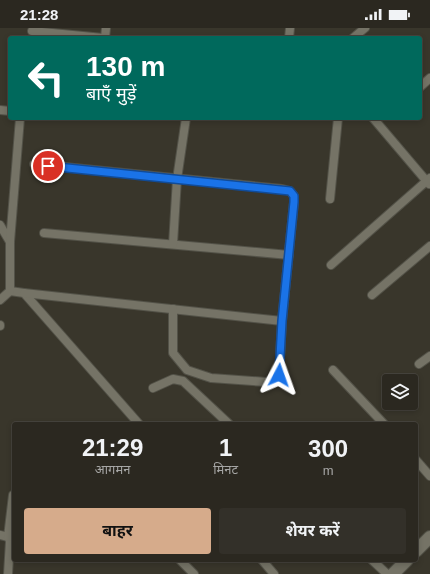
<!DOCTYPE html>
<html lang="hi">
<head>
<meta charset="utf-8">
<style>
  body { margin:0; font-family:Arial,"Noto Sans Devanagari",sans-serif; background:#333029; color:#f1f3f6; height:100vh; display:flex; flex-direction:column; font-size:15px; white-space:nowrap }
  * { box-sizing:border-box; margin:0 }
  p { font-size:13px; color:#a6a6a5 }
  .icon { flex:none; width:22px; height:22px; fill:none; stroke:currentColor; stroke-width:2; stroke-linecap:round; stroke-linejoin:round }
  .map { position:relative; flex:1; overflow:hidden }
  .panel { position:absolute; left:12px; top:394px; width:406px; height:140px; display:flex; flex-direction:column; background:#2b2820; border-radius:4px; box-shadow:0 2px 6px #0003,0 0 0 1px #47443e }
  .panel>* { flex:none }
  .hud { position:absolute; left:8px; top:8px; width:414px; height:84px; border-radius:4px; box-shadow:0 2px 6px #0003,0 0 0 1px #47443e; background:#00695c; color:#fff; overflow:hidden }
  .controls { position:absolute; left:382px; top:346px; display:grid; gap:8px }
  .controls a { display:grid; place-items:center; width:36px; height:36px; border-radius:4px; background:#2b2820; box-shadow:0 2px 6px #0003,0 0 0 1px #47443e; font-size:20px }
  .pin { position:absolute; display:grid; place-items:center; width:34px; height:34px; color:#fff; margin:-17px; border:2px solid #fff; border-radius:50%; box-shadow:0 1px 4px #0007 }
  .me { position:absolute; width:44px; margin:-22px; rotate:4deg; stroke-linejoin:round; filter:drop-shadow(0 0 3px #0008) }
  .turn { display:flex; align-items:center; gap:14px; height:84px; padding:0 12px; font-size:18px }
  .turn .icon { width:52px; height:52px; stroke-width:2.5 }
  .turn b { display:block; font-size:28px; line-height:34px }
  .eta { display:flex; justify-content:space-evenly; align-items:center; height:68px; text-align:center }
  .eta b { font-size:24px; font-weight:700; line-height:28px }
  .button { display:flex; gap:8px; margin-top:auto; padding:8px 12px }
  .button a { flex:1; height:46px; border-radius:4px; background:#d6ab8b; color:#111; font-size:16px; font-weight:700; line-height:46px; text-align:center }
  .button a+a { background:#333029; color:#f1f3f6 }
  .status { display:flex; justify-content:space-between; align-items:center; height:28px; padding:0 20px; background:#2b2820; direction:ltr }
  .status svg { height:11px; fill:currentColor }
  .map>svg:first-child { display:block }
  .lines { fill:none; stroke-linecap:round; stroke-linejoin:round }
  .street-casing { stroke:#535248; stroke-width:10 }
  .secondary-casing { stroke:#535248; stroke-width:14 }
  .street { stroke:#757366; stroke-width:8 }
  .secondary { stroke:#757366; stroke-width:12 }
  .route-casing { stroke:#114b97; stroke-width:10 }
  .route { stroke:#1a73e8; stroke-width:7 }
</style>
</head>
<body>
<div class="status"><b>21:28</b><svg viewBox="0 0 49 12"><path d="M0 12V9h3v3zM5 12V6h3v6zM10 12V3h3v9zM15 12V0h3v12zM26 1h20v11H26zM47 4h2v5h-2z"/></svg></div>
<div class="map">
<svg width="430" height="546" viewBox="0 0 430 546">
  <rect width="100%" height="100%" fill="#39362b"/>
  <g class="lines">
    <!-- street casing -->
    <g class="street-casing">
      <g id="street">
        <path d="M 32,3 L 103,10"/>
        <path d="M 105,10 L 106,0"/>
        <path d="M 289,10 L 290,0"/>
        <path d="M 353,10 L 365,0"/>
        <path d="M 420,59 L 430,50"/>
        <path d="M 0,82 L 10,83"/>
        <path d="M 373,90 L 429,156"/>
        <path d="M 330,171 L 338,90"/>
        <path d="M 0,197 L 10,214"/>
        <path d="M 44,205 L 289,227"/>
        <path d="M 173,216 L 177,151 L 186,90"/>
        <path d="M 331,237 L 430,150"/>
        <path d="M 10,263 L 24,265 L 139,396"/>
        <path d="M 24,265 L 282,293 L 294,174 L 294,168 L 290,163 L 282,161 L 34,136"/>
        <path d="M 372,267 L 430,218"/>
        <path d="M 0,272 L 10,263 L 10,214 L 20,90"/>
        <path d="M 173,281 L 173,325 L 187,342 L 211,350 L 266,354 L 277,351 L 279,347 L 282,293"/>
        <path d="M 0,297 L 0,298"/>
        <path d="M 419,336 L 430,328"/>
        <path d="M 333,342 L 384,396"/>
        <path d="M 153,360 L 173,351 L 183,353 L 229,396"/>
        <path d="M 416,432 L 430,448"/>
        <path d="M 0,507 L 8,509 L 10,513 L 8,546"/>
        <path d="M 8,509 L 13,467"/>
        <path d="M 180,532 L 194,546"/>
        <path d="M 262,532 L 274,546"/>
        <path d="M 372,532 L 387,546"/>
      </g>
    </g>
    <!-- secondary casing -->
    <g class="secondary-casing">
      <g id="secondary">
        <path d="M 416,523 L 430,509"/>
        <path d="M 393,546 L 407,532"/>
      </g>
    </g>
    <!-- street -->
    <use href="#street" class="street"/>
    <!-- secondary -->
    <use href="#secondary" class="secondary"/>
  </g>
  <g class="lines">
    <!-- route casing -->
    <g class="route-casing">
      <path id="route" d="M 48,138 L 290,163 L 294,168 L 294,174 L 282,293 L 279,347"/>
    </g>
    <!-- route -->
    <use href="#route" class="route"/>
  </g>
</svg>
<div class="controls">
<a><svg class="icon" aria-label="layers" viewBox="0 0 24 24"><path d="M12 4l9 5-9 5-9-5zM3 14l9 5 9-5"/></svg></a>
</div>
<div class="pin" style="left:48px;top:138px;background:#d93025"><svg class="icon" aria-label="arrive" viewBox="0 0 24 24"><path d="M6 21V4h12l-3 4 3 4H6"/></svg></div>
<svg class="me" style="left:279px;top:347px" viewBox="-20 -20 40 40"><path d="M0-17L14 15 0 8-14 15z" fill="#1a73e8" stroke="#fff" stroke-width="4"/></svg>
<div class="hud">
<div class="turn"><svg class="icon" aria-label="left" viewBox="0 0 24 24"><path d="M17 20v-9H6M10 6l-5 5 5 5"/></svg><div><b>130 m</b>बाएँ मुड़ें</div></div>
</div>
<section class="panel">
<div class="eta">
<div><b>21:29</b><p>आगमन</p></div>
<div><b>1</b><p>मिनट</p></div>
<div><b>300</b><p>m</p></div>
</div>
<div class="button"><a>बाहर</a><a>शेयर करें</a></div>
</section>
</div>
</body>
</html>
